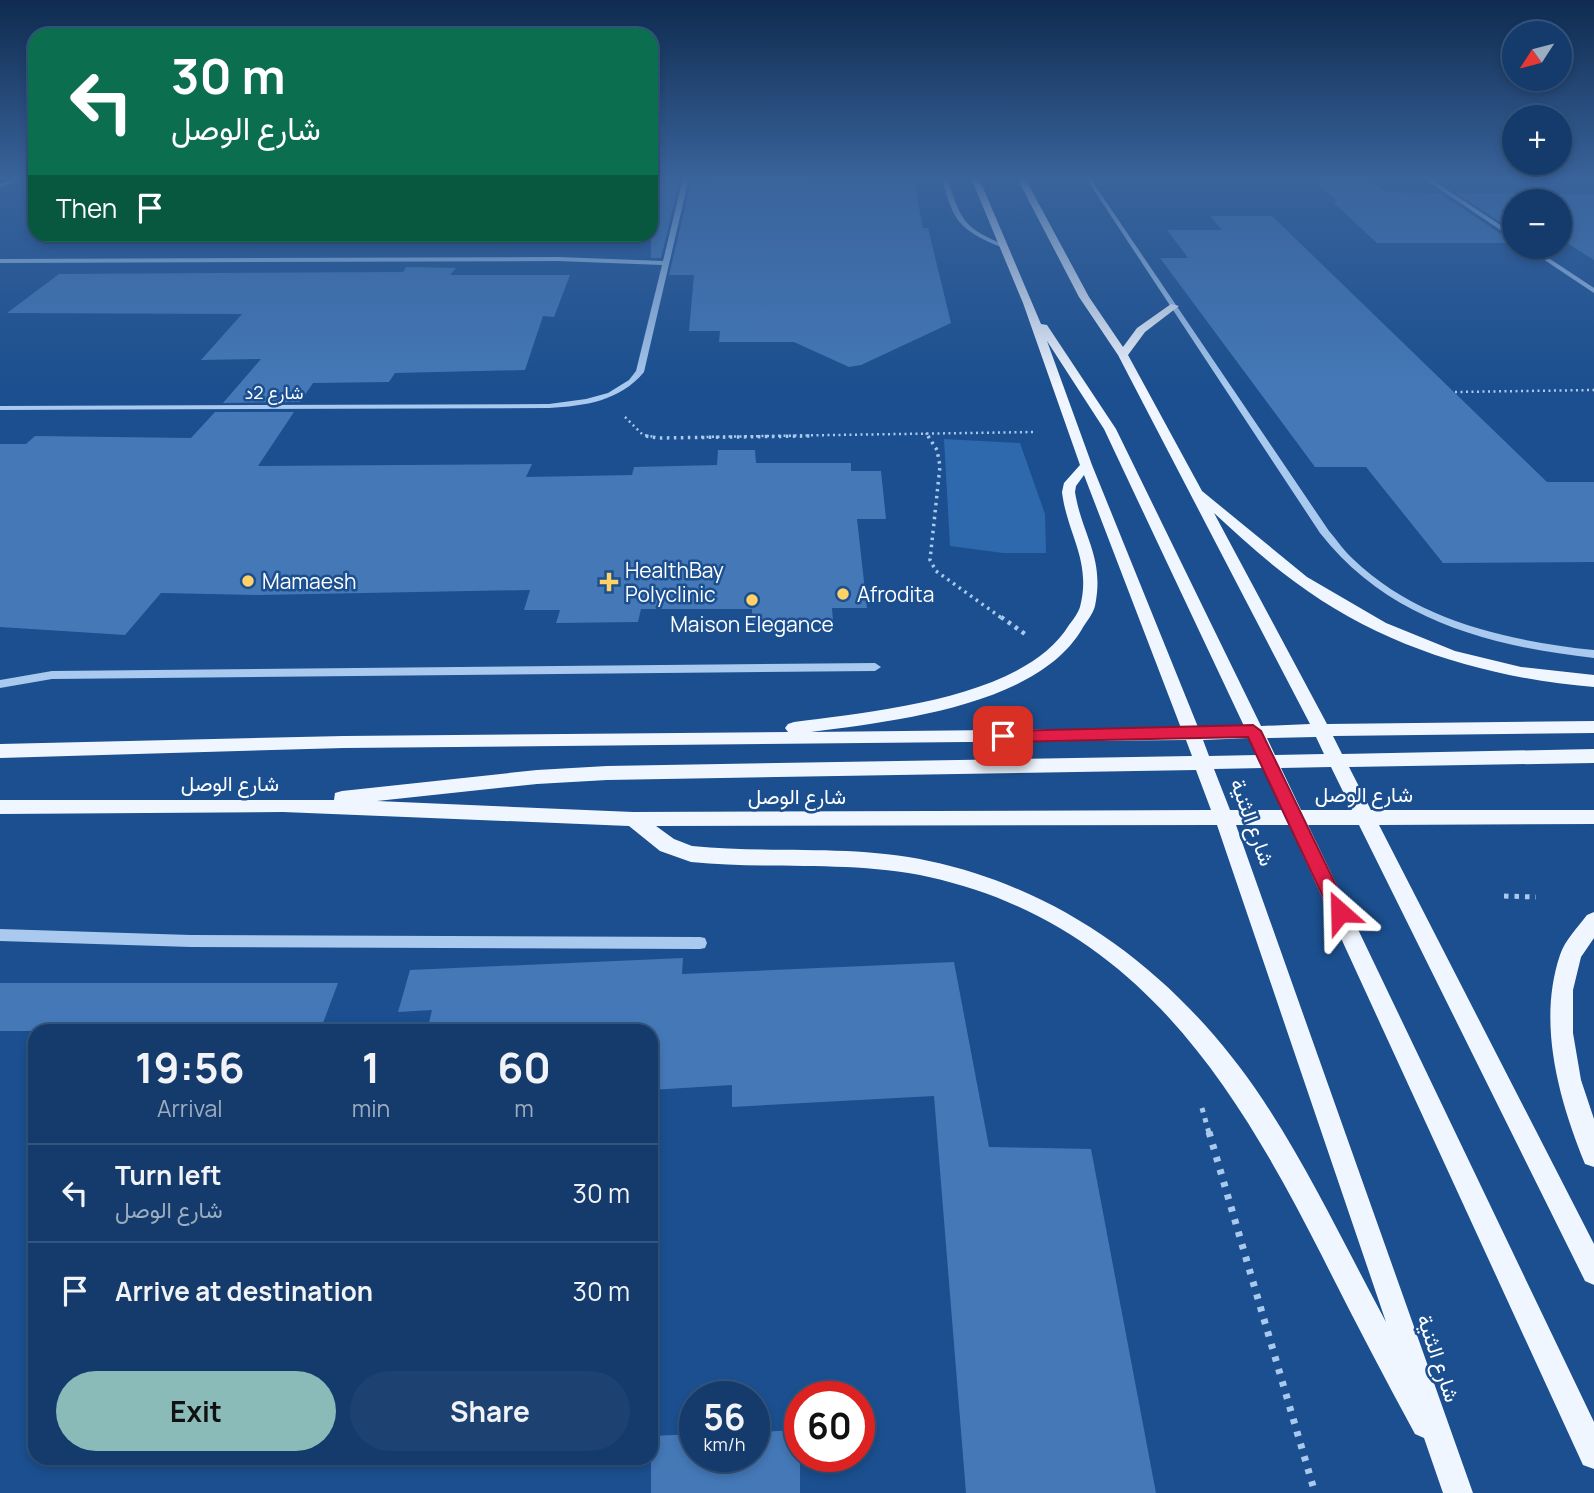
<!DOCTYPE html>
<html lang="en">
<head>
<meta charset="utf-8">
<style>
  body { margin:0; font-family:Manrope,Vazirmatn,sans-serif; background:#1d4271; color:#f1f3f6; height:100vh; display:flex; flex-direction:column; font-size:26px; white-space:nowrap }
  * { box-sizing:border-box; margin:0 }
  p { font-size:23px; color:#9dadc1 }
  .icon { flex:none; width:38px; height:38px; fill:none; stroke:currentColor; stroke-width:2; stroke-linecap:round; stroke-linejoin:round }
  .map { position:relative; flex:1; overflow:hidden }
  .drawer { position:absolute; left:28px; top:1024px; width:630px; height:441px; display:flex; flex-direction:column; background:#143b6b; border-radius:21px; box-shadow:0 4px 10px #0003,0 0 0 2px #33557e }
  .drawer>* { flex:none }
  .top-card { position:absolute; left:28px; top:28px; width:630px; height:214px; border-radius:21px; box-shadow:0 4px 10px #0003,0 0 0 2px #33557e; background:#0b6e4f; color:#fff; overflow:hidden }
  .needle { width:46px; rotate:234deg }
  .tools { position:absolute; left:1502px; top:21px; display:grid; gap:14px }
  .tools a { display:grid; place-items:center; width:70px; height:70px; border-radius:50%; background:#143b6b; box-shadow:0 4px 10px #0003,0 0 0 2px #33557e; font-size:35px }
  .speed { position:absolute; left:679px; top:1381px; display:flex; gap:14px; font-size:35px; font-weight:700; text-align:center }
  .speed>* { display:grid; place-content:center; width:91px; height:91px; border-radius:50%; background:#143b6b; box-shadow:0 4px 10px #0003,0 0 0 2px #33557e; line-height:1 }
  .speed small { font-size:18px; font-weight:400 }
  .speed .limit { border:10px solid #d22; background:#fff; color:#111 }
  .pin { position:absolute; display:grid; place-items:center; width:60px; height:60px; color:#fff; margin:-30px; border-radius:14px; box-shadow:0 4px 10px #0006 }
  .me { position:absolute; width:77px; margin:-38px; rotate:335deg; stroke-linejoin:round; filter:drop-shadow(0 0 5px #0008) }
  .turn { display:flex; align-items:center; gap:24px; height:147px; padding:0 28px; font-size:32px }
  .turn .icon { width:91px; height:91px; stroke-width:2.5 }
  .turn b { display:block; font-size:49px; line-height:60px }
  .then { display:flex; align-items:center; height:66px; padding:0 28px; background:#0003; gap:14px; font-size:26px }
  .eta { display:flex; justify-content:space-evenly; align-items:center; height:119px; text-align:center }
  .eta b { font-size:42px; font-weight:700; line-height:49px }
  .primary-button { display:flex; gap:14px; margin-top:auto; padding:14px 28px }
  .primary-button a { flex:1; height:80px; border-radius:42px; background:#8bbbb9; color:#111; font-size:28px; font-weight:700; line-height:80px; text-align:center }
  .primary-button a+a { background:#1d4271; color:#f1f3f6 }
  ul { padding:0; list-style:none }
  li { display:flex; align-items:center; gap:21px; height:98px; padding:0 28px; border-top:2px solid #33557e }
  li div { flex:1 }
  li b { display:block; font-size:26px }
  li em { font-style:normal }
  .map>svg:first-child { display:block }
  .green { fill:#2e69ad }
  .building { fill:#4478b7 }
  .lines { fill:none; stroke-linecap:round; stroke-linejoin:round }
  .path-far4 { stroke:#a9c9ee; stroke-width:2.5; stroke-dasharray:2 3.5; stroke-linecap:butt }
  .path-far3 { stroke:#a9c9ee; stroke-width:3.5; stroke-dasharray:2.5 4.5; stroke-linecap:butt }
  .path-far2 { stroke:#a9c9ee; stroke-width:4.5; stroke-dasharray:3.5 5; stroke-linecap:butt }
  .path-far1 { stroke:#a9c9ee; stroke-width:5; stroke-dasharray:4.5 6; stroke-linecap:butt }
  .path { stroke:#a9c9ee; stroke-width:7; stroke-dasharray:5 8; stroke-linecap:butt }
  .minor { fill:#a9c9ee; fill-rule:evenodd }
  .major { fill:#f0f6ff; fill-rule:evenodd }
  .route { fill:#e11d48; stroke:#92132f; stroke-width:2 }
  .poi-dot { fill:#ffd166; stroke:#1b4f8f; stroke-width:2.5 }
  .labels { text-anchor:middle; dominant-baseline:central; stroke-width:5; stroke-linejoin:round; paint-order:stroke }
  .far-street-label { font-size:18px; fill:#fff; stroke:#1b4f8f }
  .poi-label { font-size:21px; fill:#fff; stroke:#1b4f8f; text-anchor:start }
  .street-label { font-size:21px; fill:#fff; stroke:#1b4f8f }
</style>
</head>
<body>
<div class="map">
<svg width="1594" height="1493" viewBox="0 0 1594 1493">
  <rect width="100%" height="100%" fill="#1b4f8f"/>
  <!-- green -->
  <path class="green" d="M 944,439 L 1020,443 L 1045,514 L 1046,553 L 1003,553 L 950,546 Z"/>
  <!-- building -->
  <g class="building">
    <path d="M 709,178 L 914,182 L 923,228 L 928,228 L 951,323 L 861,365 L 849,367 L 794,342 L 719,342 L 720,331 L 689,331 L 694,275 L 669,275 L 691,182 L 708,182 Z"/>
    <path d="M 1311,178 L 1368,178 L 1386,192 L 1440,193 L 1514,243 L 1377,243 L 1333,202 L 1338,202 Z"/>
    <path d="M 651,182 L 679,182 L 661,258 L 651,258 Z"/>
    <path d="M 1456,193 L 1594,194 L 1594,260 L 1567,243 L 1559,243 L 1559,201 L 1514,201 L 1514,231 Z"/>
    <path d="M 1210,216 L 1272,216 L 1547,482 L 1594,482 L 1594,562 L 1443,563 L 1366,467 L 1315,467 L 1160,258 L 1188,258 L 1167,230 L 1222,230 Z"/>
    <path d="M 406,267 L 456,268 L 450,275 L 570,275 L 554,317 L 543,316 L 525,370 L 395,373 L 389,382 L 313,383 L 300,402 L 223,403 L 261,359 L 201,360 L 242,314 L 7,313 L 59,274 L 403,272 Z"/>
    <path d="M 215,412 L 294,412 L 258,466 L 532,464 L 526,477 L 632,475 L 634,467 L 717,465 L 718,450 L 755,450 L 756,463 L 851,463 L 851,471 L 881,471 L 886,519 L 857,519 L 867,608 L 832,608 L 833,621 L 752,621 L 752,609 L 641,609 L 638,622 L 556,623 L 560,610 L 524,610 L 530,590 L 258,595 L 161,593 L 125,635 L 0,627 L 0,444 L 26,444 L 35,436 L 191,438 Z"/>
    <path d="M 683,958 L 682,974 L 954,962 L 989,1147 L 1091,1149 L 1156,1493 L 966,1493 L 934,1096 L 732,1107 L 732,1085 L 651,1090 L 651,1031 L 427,1031 L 432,1010 L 398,1012 L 410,970 Z"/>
    <path d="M 0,983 L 338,983 L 320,1031 L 0,1031 Z"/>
    <path d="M 800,1430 L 800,1493 L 651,1493 L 651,1436 L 695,1434 L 695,1456 L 754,1456 L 754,1432 Z"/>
  </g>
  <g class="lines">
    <!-- path-far4 -->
    <g class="path-far4">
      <path d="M 1455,392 L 1594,390"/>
      <path d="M 625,417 L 643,435 L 655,437"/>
      <path d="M 926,433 L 929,437"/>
      <path d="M 701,437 L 1035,432"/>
    </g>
    <!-- path-far3 -->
    <g class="path-far3">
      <path d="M 646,436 L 658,438 L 811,436"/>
      <path d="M 928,436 L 937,450 L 940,466 L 930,560 L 936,571 L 1003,619"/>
    </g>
    <!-- path-far2 -->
    <path class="path-far2" d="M 1001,617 L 1025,634"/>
    <!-- path-far1 -->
    <g class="path-far1">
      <path d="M 1504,896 L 1536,897"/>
      <path d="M 1202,1108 L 1209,1133"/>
    </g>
    <!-- path -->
    <path class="path" d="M 1209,1132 L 1315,1493"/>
    <!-- minor -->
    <g class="minor">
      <path d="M 14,178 L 21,178 L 0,188 L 0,184 Z"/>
      <path d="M 683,178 L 689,178 L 644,372 C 620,401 585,406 549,408 L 0,410 L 0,406 L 549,404 L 586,399 L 608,393 L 629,380 L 636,371 L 662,265 L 558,261 L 0,263 L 0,259 L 558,257 L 663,261 Z"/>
      <path d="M 942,178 L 947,178 C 962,221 962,227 1005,245 L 1005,247 L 1001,247 C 959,230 953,221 942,178 Z"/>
      <path d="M 1086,178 L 1090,178 L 1329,531 C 1337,540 1344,551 1353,559 C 1417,621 1509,641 1594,650 L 1594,658 C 1489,646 1388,620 1320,533 Z"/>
      <path d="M 1423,178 L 1429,178 L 1514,234 L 1514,239 Z"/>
      <path d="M 1525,247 L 1532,247 L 1594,288 L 1594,293 Z"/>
      <path d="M 875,663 L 881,667 L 875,671 L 52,679 L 0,688 L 0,680 L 52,671 Z"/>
      <path d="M 0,929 L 191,935 L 700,937 L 705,938 L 707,943 L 705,948 L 700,949 L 191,947 L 0,941 Z"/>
    </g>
    <!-- major -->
    <g class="major">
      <path d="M 971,178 L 979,178 L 1041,324 L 1047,325 L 1116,429 L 1261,726 L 1310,724 L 1118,355 L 1079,297 L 1017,178 L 1025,178 L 1089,297 L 1123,347 L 1137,328 L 1171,304 L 1179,306 L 1145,332 L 1128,355 L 1202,491 L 1307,577 L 1386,623 L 1455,651 L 1521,667 L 1594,675 L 1594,687 C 1487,678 1382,647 1295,582 C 1266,561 1240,537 1214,513 L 1327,724 L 1594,721 L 1594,733 L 1333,736 L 1342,754 L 1594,749 L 1594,763 L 1349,767 L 1371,810 L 1594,810 L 1594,824 L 1379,825 L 1594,1244 L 1594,1285 L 1585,1281 L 1359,825 L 1308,825 L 1594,1422 L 1594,1469 L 1583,1465 L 1289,825 L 1236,825 L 1473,1493 L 1443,1493 L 1424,1438 L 1415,1434 C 1383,1375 1352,1316 1322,1256 C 1233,1081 1135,923 929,877 C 851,860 770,870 691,862 L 660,851 L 629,826 L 283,812 L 0,814 L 0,800 L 334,800 L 335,793 L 342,791 L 537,770 L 607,766 L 1192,756 L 1186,740 L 344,748 L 0,758 L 0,744 L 344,736 L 788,732 L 785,728 L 788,724 L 794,722 C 873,711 1024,699 1069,625 C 1073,620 1078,613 1080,607 C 1092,561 1067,534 1062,492 L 1064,483 L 1080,465 L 1023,303 ZM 1047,341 L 1104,429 L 1244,726 L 1198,727 L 1092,465 ZM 1084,475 L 1181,728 L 811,732 C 893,721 1037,706 1082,629 C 1086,622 1093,614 1095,606 C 1105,557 1082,536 1075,492 L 1076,486 ZM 1316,737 L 1324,754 L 1275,755 L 1267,738 ZM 1250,738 L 1257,755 L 1209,756 L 1203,740 ZM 1331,767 L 1352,810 L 1301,810 L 1281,768 ZM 1263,768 L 1283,810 L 1230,810 L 1214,769 ZM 1196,770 L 1211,810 L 633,812 L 377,801 L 537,784 L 607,780 ZM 1217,825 L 1386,1322 C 1346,1248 1310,1171 1263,1100 C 1184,981 1070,891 929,861 C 851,844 770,854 692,846 L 674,839 L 656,826 Z"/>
      <path d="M 1594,912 L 1594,938 L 1581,957 L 1573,990 L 1573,1033 L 1581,1080 L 1594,1119 L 1594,1167 L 1585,1164 C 1559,1100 1537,1023 1560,955 C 1565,940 1578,927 1587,915 Z"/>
    </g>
  </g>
  <!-- sky -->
  <linearGradient id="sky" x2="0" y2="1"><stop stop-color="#0f2b4f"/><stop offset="0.46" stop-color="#39639b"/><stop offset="1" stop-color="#39639b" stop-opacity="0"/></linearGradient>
  <rect width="1594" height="387" fill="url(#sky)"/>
  <!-- route -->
  <path class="route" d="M 1253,725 L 1261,731 L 1346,906 L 1349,912 L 1346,918 L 1340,920 L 1333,918 L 1248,737 L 1003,742 L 996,736 L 1003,731 Z"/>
  <!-- markers -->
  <g class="poi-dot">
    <circle cx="248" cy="581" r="7"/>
    <path d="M605.5 571.5h7v7h7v7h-7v7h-7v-7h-7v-7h7z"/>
    <circle cx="843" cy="594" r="7"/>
    <circle cx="752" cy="600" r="7"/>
  </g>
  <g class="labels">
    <!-- far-street labels -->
    <g class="far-street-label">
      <text x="274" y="392">شارع 2د</text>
    </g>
    <!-- poi labels -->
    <g class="poi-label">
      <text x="625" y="570">HealthBay<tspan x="625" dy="24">Polyclinic</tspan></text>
      <text x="262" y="581">Mamaesh</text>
      <text x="857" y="594">Afrodita</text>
      <text x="752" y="624" text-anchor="middle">Maison Elegance</text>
    </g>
    <!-- street labels -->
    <g class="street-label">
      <text x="230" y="783">شارع الوصل</text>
      <text x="1364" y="794">شارع الوصل</text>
      <text x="797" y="796">شارع الوصل</text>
      <text transform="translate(1253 822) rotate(70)">شارع الثنية</text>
      <text transform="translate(1439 1358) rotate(71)">شارع الثنية</text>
    </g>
  </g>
</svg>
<div class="tools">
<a><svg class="needle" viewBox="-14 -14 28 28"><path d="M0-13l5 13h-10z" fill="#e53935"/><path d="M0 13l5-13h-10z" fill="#9dadc1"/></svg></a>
<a>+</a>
<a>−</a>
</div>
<div class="speed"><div>56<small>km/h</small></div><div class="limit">60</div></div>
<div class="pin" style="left:1003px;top:736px;background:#d93025"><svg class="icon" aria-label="arrive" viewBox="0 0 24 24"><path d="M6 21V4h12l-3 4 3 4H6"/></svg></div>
<svg class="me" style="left:1340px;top:912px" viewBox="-20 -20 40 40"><path d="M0-17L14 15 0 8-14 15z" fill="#e11d48" stroke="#fff" stroke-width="4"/></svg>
<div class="top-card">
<div class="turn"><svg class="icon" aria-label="left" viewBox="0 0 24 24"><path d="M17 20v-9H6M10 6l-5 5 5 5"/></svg><div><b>30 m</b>شارع الوصل</div></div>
<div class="then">Then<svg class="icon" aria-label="arrive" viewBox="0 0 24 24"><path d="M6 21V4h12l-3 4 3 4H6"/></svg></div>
</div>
<section class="drawer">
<div class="eta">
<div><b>19:56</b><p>Arrival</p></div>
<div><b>1</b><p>min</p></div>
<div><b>60</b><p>m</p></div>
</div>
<ul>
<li><svg class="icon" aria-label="left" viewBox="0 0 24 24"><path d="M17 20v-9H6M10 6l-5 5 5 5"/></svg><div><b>Turn left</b><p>شارع الوصل</p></div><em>30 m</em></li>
<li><svg class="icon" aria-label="arrive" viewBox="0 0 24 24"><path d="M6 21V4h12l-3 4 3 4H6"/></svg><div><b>Arrive at destination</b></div><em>30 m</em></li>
</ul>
<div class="primary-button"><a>Exit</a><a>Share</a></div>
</section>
</div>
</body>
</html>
